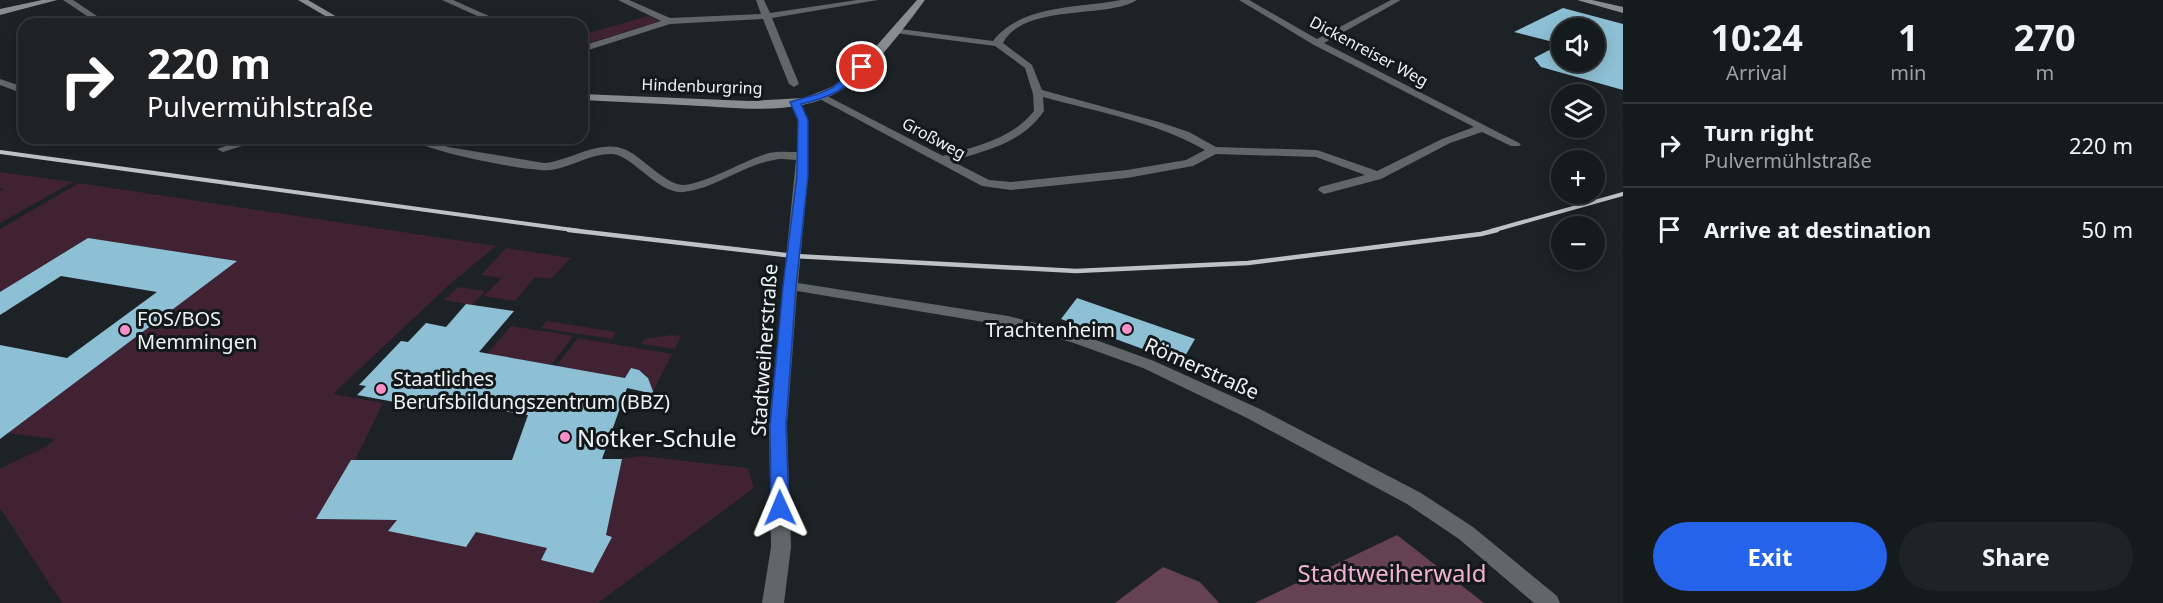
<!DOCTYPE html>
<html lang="en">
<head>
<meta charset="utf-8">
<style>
  body { margin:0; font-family:"Noto Sans",sans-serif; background:#1e2325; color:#f1f3f6; height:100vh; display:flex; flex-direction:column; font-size:22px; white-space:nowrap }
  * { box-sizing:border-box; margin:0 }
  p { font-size:20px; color:#9da1a3 }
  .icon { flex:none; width:33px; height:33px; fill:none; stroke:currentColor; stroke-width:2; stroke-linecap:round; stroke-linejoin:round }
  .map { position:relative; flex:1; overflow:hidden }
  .details { display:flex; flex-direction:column; background:#151a1c; width:540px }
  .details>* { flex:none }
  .guide { position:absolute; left:18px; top:18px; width:570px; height:126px; border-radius:18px; box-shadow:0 3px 15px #0003,0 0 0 2px #34383b; background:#202124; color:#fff; overflow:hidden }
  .buttons { position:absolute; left:1551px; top:18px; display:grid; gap:12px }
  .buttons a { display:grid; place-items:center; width:54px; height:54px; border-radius:50%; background:#151a1c; box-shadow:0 3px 15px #0003,0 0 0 2px #34383b; font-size:30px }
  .pin { position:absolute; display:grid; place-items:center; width:51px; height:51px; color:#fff; margin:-26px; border:3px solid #fff; border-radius:50%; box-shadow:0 2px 6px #0007 }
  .me { position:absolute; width:66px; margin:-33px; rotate:359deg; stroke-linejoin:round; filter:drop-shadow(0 0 4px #0008) }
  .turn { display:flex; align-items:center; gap:21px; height:126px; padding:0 30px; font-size:27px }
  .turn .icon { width:78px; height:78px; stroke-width:2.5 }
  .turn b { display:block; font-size:42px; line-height:51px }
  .eta { display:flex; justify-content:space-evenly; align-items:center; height:102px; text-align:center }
  .eta b { font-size:36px; font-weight:700; line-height:42px }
  .button { display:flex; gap:12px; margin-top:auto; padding:12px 30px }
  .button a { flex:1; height:69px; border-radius:36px; background:#2563eb; color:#fff; font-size:24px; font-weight:700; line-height:69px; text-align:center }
  .button a+a { background:#1e2325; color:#f1f3f6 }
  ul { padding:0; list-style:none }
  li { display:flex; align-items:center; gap:18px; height:84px; padding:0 30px; border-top:2px solid #34383b }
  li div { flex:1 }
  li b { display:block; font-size:22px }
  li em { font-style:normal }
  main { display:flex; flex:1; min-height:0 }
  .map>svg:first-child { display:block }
  .green { fill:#402233 }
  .forest { fill:#664055 }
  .building { fill:#8dc0d4; fill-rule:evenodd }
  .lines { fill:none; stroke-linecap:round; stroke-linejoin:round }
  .minor { fill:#636668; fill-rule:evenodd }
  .secondary { fill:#888e90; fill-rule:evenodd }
  .rail-far1 { stroke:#bdc2c4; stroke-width:4 }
  .rail { stroke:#bdc2c4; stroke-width:4.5 }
  .route { fill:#2563eb; stroke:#184099; stroke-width:1.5 }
  .poi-dot { fill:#f990ca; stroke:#13191b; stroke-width:2 }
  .labels { text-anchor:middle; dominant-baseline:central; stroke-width:6; stroke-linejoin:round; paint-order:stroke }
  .far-street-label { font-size:16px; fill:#eef3f4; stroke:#13191b }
  .poi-label { font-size:20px; fill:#eef3f4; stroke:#13191b; text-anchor:start }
  .street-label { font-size:20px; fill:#eef3f4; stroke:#13191b }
  .near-poi-label { font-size:24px; fill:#eef3f4; stroke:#13191b; text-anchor:start }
  .near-park-label { font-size:24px; fill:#f4b0d4; stroke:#13191b }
</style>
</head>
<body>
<main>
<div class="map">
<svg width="1623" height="603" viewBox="0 0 1623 603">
  <rect width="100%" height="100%" fill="#1c2225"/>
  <!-- green -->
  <g class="green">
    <path d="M 648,16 L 660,21 L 582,45 L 582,35 Z"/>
    <path d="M 0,172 L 73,182 L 0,223 L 0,191 L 3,189 L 0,188 Z"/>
    <path d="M 79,183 L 496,246 L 450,284 L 333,394 L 383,403 L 355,460 L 316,519 L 397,520 L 388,531 L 466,547 L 476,532 L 547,548 L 541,560 L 593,573 L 612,537 L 602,534 L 609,518 L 622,459 L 642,456 L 748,468 L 754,488 L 598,603 L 62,603 L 0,508 L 0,469 L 47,446 L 55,439 L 7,433 L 236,261 L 88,238 L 0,292 L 0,229 Z"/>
    <path d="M 506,248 L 571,258 L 551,279 L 535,277 L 515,301 L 484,296 L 502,278 L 481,275 Z"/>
    <path d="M 459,287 L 485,291 L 472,305 L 444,300 Z"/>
    <path d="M 547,321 L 616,332 L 612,339 L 541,328 Z"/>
    <path d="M 511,326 L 573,336 L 551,365 L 487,354 Z"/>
    <path d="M 672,335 L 681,336 L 675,349 L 641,344 L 644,339 Z"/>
    <path d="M 578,338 L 672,354 L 652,393 L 648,392 C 653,378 645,371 631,368 L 625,378 L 556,366 Z"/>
  </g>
  <!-- forest -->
  <g class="forest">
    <path d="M 1397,535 L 1484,603 L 1255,603 Z"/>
    <path d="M 1163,567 L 1200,582 L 1219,603 L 1115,603 Z"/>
  </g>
  <!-- building -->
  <g class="building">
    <path d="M 1563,8 L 1623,24 L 1623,90 L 1541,67 L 1534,58 L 1561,44 L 1514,32 ZM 1562,28 L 1594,28 L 1594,62 L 1562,62 Z"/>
    <path d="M 88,238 L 237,261 L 0,439 L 0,345 L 67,358 L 157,292 L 61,276 L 0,315 L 0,292 Z"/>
    <path d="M 1077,298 L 1195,339 L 1181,363 L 1061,319 Z"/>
    <path d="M 466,304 L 514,311 L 479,352 L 625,378 L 631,368 L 639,370 L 648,378 L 654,394 L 627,388 L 602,459 L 622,459 L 606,535 L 612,537 L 593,573 L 541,560 L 547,548 L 476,532 L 466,547 L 388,531 L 397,520 L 316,519 L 351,460 L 512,460 L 528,415 L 435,400 L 427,408 L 357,395 L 366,386 L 359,385 L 401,341 L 408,342 L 426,323 L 446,327 Z"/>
  </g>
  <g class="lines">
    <!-- minor -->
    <g class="minor">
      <path d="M 63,0 L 73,0 L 109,24 L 99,24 Z"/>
      <path d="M 442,0 L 453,0 L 507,24 L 495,24 Z"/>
      <path d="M 618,0 L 629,0 L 670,18 L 761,14 L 756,0 L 764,0 L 770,13 L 857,0 L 878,0 L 772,18 L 799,84 L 794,87 L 789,84 L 763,19 L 670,24 L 582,52 L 582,46 L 661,21 Z"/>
      <path d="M 1121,0 L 1137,0 C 1108,19 1023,3 1003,43 L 1032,65 L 1042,90 L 1159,122 L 1189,132 L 1216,147 L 1317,150 L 1377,171 L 1442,139 L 1474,127 L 1314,45 L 1239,0 L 1249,0 L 1317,39 L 1391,0 L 1401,0 L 1324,43 L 1521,144 L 1519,146 L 1511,146 L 1482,132 L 1450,143 L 1381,179 L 1324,194 L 1318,190 L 1320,187 L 1365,175 L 1316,157 L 1216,154 L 1193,166 L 1127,178 L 1011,190 L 982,186 L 816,97 L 825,95 L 943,156 C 976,146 1011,140 1034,111 L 1033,94 L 1025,68 L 995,46 L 895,33 L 892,32 L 892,28 L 993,41 C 1021,4 1081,8 1121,0 ZM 1043,97 C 1098,112 1156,122 1205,150 L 1186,160 L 1127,170 L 1011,182 L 989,180 L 952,161 C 988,150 1022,143 1044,111 Z"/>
      <path d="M 0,79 L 24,87 L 24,94 L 0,85 Z"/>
      <path d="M 795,99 L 800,102 L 808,120 L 808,176 L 798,283 L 1008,316 L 1082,335 L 1154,361 L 1260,409 L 1421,493 L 1473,527 L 1557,596 L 1560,603 L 1534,603 L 1459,539 L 1407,504 L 1247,418 L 1143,368 L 1071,342 L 1008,326 L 797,291 L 787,425 L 791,547 L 784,603 L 762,603 L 771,547 L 769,425 L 796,160 C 789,160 781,158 774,160 C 744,165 716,188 684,192 C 659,195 633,156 613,154 C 591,153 572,167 551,170 C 530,172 425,152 410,138 L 426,138 L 448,147 L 544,163 C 569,161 599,139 624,149 C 642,156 664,184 683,185 C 703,185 747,159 769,153 C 778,151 788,152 797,152 L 798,120 L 790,102 Z"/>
      <path d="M 249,138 L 267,138 L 223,152 L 217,149 Z"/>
    </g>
    <!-- secondary -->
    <g class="secondary">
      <path d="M 42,0 L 57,0 L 0,15 L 0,9 Z"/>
      <path d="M 298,0 L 308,0 L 349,24 L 339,24 Z"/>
      <path d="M 917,0 L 925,0 C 901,32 875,69 841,90 C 796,118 733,107 683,105 C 649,103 616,102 582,100 L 582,94 L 749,101 L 804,98 L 832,87 L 857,68 Z"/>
      <path d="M 1577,0 L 1592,0 L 1623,7 L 1623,13 Z"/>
    </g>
    <!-- rail-far1 -->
    <g class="rail-far1">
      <path d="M 0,152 L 580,231"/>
      <path d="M 1491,231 L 1623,194"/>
    </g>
    <!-- rail -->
    <path class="rail" d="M 569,230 L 794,256 L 1076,271 L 1248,263 L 1481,234 L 1497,230"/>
  </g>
  <!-- route -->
  <path class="route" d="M 859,65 L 867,67 C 847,89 829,98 801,104 L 808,120 L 808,176 L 796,286 L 786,425 L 789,508 L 786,513 L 780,515 L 774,513 L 771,508 L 770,425 L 783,286 L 797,176 L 798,120 L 790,102 L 818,94 L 832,88 Z"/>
  <!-- markers -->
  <g class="poi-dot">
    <circle cx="1127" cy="329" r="6"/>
    <circle cx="125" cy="330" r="6"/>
    <circle cx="381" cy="389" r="6"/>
    <circle cx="565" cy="437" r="6"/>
  </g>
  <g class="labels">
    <!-- far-street labels -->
    <g class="far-street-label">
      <text transform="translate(1369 51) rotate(28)">Dickenreiser Weg</text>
      <text transform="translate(702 86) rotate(2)">Hindenburgring</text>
      <text transform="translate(934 138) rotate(28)">Großweg</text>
    </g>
    <!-- poi labels -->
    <g class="poi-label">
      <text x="137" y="318">FOS/BOS<tspan x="137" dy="23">Memmingen</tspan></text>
      <text x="1115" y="329" text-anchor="end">Trachtenheim</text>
      <text x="393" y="378">Staatliches<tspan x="393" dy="23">Berufsbildungszentrum (BBZ)</tspan></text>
    </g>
    <!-- street labels -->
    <g class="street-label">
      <text transform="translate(764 350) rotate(-86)">Stadtweiherstraße</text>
      <text transform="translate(1202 368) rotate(24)">Römerstraße</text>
    </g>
    <!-- near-poi labels -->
    <g class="near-poi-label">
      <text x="577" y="437">Notker-Schule</text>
    </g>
    <!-- near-park labels -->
    <g class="near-park-label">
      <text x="1392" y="572">Stadtweiherwald</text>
    </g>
  </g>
</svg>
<div class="buttons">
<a><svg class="icon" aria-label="sound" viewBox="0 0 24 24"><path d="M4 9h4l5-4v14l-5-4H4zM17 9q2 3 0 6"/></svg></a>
<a><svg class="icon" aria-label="layers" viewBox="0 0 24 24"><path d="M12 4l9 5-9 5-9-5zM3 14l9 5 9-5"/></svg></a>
<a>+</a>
<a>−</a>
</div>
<div class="pin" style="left:862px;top:67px;background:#d93025"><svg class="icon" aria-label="arrive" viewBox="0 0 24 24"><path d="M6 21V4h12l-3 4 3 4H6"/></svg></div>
<svg class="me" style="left:780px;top:508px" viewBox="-20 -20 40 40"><path d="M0-17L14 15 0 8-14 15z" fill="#2563eb" stroke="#fff" stroke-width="4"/></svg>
<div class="guide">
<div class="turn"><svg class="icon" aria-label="right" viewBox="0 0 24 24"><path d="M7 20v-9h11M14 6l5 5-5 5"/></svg><div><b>220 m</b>Pulvermühlstraße</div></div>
</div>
</div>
<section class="details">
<div class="eta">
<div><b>10:24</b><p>Arrival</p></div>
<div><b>1</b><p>min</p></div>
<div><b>270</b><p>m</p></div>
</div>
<ul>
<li><svg class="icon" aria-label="right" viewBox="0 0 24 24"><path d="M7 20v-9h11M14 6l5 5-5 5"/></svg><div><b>Turn right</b><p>Pulvermühlstraße</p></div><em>220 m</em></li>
<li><svg class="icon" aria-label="arrive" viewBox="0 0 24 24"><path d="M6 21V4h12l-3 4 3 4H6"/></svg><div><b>Arrive at destination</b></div><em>50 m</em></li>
</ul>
<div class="button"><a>Exit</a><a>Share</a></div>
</section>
</main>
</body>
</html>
